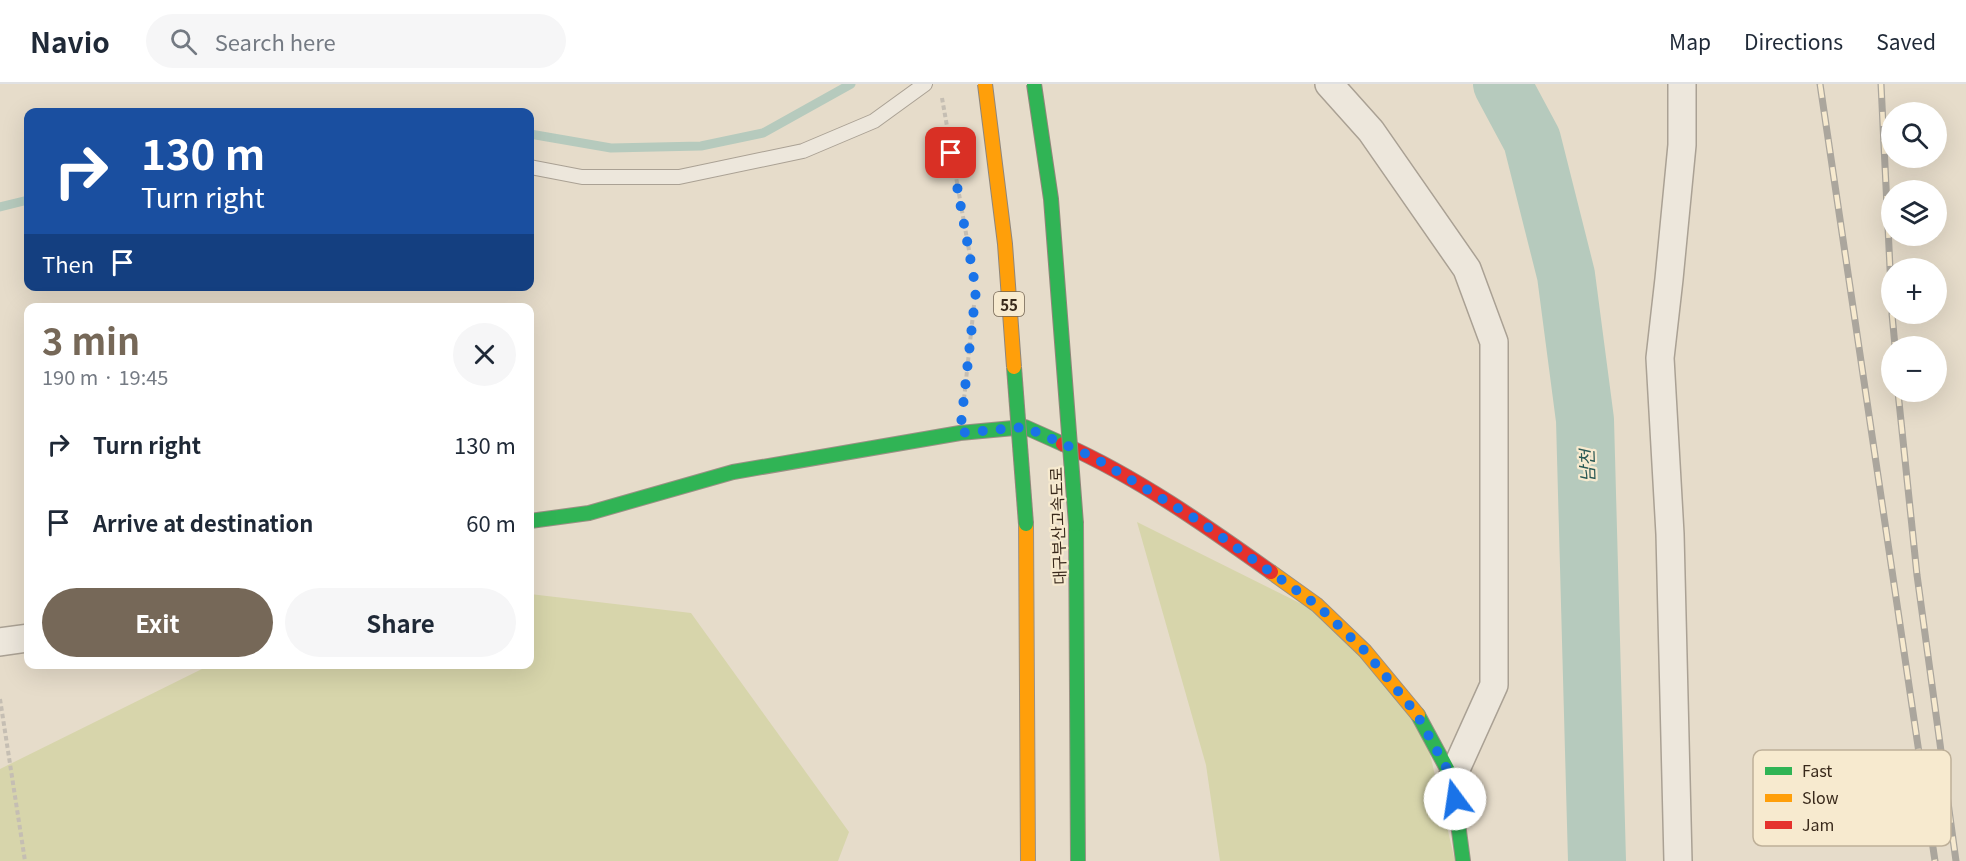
<!DOCTYPE html>
<html lang="en">
<head>
<meta charset="utf-8">
<style>
  body { margin:0; font-family:Georgia,"Noto Sans KR",serif; background:#f6f6f7; color:#1f2937; height:100vh; display:flex; flex-direction:column; font-size:22px; white-space:nowrap }
  * { box-sizing:border-box; margin:0 }
  p { font-size:20px; color:#747a83 }
  .icon { flex:none; width:33px; height:33px; fill:none; stroke:currentColor; stroke-width:2; stroke-linecap:round; stroke-linejoin:round }
  .map { position:relative; flex:1; overflow:hidden }
  .details { position:absolute; left:24px; top:219px; width:510px; height:366px; display:flex; flex-direction:column; background:#fff; border-radius:12px; box-shadow:0 6px 24px #0002 }
  .details>* { flex:none }
  .banner { position:absolute; left:24px; top:24px; width:510px; height:183px; border-radius:12px; box-shadow:0 6px 24px #0002; background:#1a4fa0; color:#fff; overflow:hidden }
  .buttons { position:absolute; left:1881px; top:18px; display:grid; gap:12px }
  .buttons a { display:grid; place-items:center; width:66px; height:66px; border-radius:50%; background:#fff; box-shadow:0 6px 24px #0002; font-size:30px }
  .pin { position:absolute; display:grid; place-items:center; width:51px; height:51px; color:#fff; margin:-26px; border-radius:12px; box-shadow:0 3px 9px #0006 }
  .me { position:absolute; width:66px; margin:-33px; rotate:346deg; stroke-linejoin:round; filter:drop-shadow(0 0 4px #0008) }
  .turn { display:flex; align-items:center; gap:21px; height:126px; padding:0 18px; font-size:27px }
  .turn .icon { width:78px; height:78px; stroke-width:2.5 }
  .turn b { display:block; font-size:42px; line-height:51px }
  .then { display:flex; align-items:center; height:57px; padding:0 18px; background:#0003; gap:12px; font-size:22px }
  .round { display:grid; place-items:center; flex:none; width:63px; height:63px; border-radius:32px; background:#f6f6f7 }
  .summary { display:flex; align-items:center; justify-content:space-between; height:102px; padding:0 18px }
  h1 { font-size:36px; font-weight:700; line-height:45px; color:#766858 }
  .action { display:flex; gap:12px; margin-top:auto; padding:12px 18px }
  .action a { flex:1; height:69px; border-radius:36px; background:#766858; color:#fff; font-size:24px; font-weight:700; line-height:69px; text-align:center }
  .action a+a { background:#f6f6f7; color:#1f2937 }
  ul { padding:0; list-style:none }
  li { display:flex; align-items:center; gap:18px; height:78px; padding:0 18px }
  li div { flex:1 }
  li b { display:block; font-size:22px }
  li em { font-style:normal }
  header { display:flex; align-items:center; gap:36px; box-sizing:border-box; height:84px; padding:0 30px; background:#fff; border-bottom:2px solid #e0e1e3 }
  header strong { font-size:28px }
  nav { display:flex; gap:33px; margin-inline-start:auto; font-size:21px }
  .search { width:420px; height:54px; background:#f6f6f7; display:flex; align-items:center; gap:15px; box-sizing:border-box; padding:0 21px; border-radius:33px; color:#747a83; font-size:22px }
  .map>svg:first-child { display:block }
  .green { fill:#d7d5ab }
  .lines { fill:none; stroke-linecap:round; stroke-linejoin:round }
  .stream { stroke:#b6cabd; stroke-width:9 }
  .river { stroke:#b6cabd; stroke-width:58 }
  .lane-casing { stroke:#aaa194; stroke-width:16 }
  .street-casing { stroke:#aaa194; stroke-width:30 }
  .fast-casing { stroke:#9a9084; stroke-width:16 }
  .slow-casing { stroke:#9a9084; stroke-width:16 }
  .jam-casing { stroke:#9a9084; stroke-width:16 }
  .path { stroke:#c5beb3; stroke-width:4; stroke-dasharray:4.5 3; stroke-linecap:butt }
  .lane { stroke:#ede7dc; stroke-width:14 }
  .street { stroke:#ede7dc; stroke-width:27 }
  .fast { stroke:#30b455; stroke-width:14 }
  .slow { stroke:#ff9f0a; stroke-width:14 }
  .jam { stroke:#e5322d; stroke-width:14 }
  .rail-casing { stroke:#aba69d; stroke-width:7 }
  .rail { stroke:#f7eacf; stroke-width:4.5; stroke-dasharray:14; stroke-linecap:butt }
  .fast-bridge-casing { stroke:#90867a; stroke-width:16; stroke-linecap:butt }
  .slow-bridge-casing { stroke:#90867a; stroke-width:16; stroke-linecap:butt }
  .fast-bridge { stroke:#30b455; stroke-width:14 }
  .slow-bridge { stroke:#ff9f0a; stroke-width:14 }
  .route { stroke:#1a73e8; stroke-width:10; stroke-dasharray:0 18 }
  .labels { text-anchor:middle; dominant-baseline:central; stroke-width:4.5; stroke-linejoin:round; paint-order:stroke }
  .shield { fill:#f7eacf; stroke:#726351; stroke-width:1.5 }
  .shield-label { font-size:15px; font-weight:bold; fill:#39291b }
  .street-label { font-size:16px; fill:#39291b; stroke:#f7eacf }
  .water-label { font-size:18px; font-style:italic; fill:#2a5955; stroke:#f7eacf }
  .key { fill:#f7eacf; stroke:#beb099; stroke-width:1.5 }
  .key-label { font-size:16px; fill:#39291b }
</style>
</head>
<body>
<header>
<strong>Navio</strong>
<div class="search"><svg class="icon" aria-label="search" viewBox="0 0 24 24"><circle cx="10" cy="10" r="6"/><path d="M15 15l6 6"/></svg>Search here</div>
<nav><a>Map</a><a>Directions</a><a>Saved</a></nav>
</header>
<div class="map">
<svg width="1966" height="777" viewBox="0 0 1966 777">
  <rect width="100%" height="100%" fill="#e6dcca"/>
  <!-- green -->
  <g class="green">
    <path d="M 1137,438 L 1342,540 L 1423,640 L 1455,777 L 1220,777 L 1206,681 Z"/>
    <path d="M 530,510 L 691,529 L 849,748 L 838,777 L 0,777 L 0,685 L 210,581 L 530,580 Z"/>
  </g>
  <g class="lines">
    <!-- stream -->
    <g class="stream">
      <path d="M 530,50 L 611,64 L 701,62 L 763,49 L 851,0"/>
      <path d="M 0,123 L 28,116"/>
    </g>
    <!-- river -->
    <path class="river" d="M 1502,0 L 1532,56 L 1566,191 L 1585,336 L 1597,777"/>
    <!-- lane casing -->
    <g class="lane-casing">
      <path id="lane" d="M 530,83 L 582,93 L 679,93 L 803,67 L 874,37 L 925,0"/>
    </g>
    <!-- street casing -->
    <g class="street-casing">
      <g id="street">
        <path d="M 1329,0 L 1371,47 L 1467,185 L 1494,258 L 1494,601 L 1452,694"/>
        <path d="M 0,558 L 28,554"/>
        <path d="M 1678,777 L 1670,450 L 1660,274 L 1669,195 L 1682,61 L 1682,0"/>
      </g>
    </g>
    <!-- fast casing -->
    <g class="fast-casing">
      <g id="fast">
        <path d="M 530,437 L 589,429 L 733,388 L 960,349 L 1025,343 L 1063,360"/>
        <path d="M 1076,440 L 1078,777"/>
        <path d="M 1418,631 L 1452,694 L 1463,777"/>
      </g>
    </g>
    <!-- slow casing -->
    <g class="slow-casing">
      <g id="slow">
        <path d="M 1026,440 L 1028,777"/>
        <path d="M 1271,488 L 1317,521 L 1365,567 L 1418,631"/>
      </g>
    </g>
    <!-- jam casing -->
    <g class="jam-casing">
      <path id="jam" d="M 1063,360 C 1137,393 1205,441 1271,488"/>
    </g>
    <!-- path -->
    <g class="path">
      <path d="M 942,14 L 970,172"/>
      <path d="M 964,315 L 974,221"/>
      <path d="M 0,615 L 25,777"/>
    </g>
    <!-- lane -->
    <use href="#lane" class="lane"/>
    <!-- street -->
    <use href="#street" class="street"/>
    <!-- fast -->
    <use href="#fast" class="fast"/>
    <!-- slow -->
    <use href="#slow" class="slow"/>
    <!-- jam -->
    <use href="#jam" class="jam"/>
    <!-- rail casing -->
    <g class="rail-casing">
      <g id="rail">
        <path d="M 1820,0 L 1935,777"/>
        <path d="M 1881,0 L 1892,225"/>
        <path d="M 1892,230 L 1895,262"/>
        <path d="M 1898,308 L 1917,491 L 1956,777"/>
      </g>
    </g>
    <!-- rail -->
    <use href="#rail" class="rail"/>
    <!-- fast-bridge casing -->
    <g class="fast-bridge-casing">
      <g id="fast-bridge">
        <path d="M 1034,0 L 1051,115 L 1076,440"/>
        <path d="M 1014,283 L 1026,440"/>
      </g>
    </g>
    <!-- slow-bridge casing -->
    <g class="slow-bridge-casing">
      <path id="slow-bridge" d="M 985,0 L 1005,160 L 1014,283"/>
    </g>
    <!-- fast-bridge -->
    <use href="#fast-bridge" class="fast-bridge"/>
    <!-- slow-bridge -->
    <use href="#slow-bridge" class="slow-bridge"/>
  </g>
  <g class="lines">
    <!-- route -->
    <path class="route" d="M 951,69 L 976,206 L 960,349 L 1025,343 L 1095,374 L 1199,437 L 1317,521 L 1365,567 L 1416,629 L 1452,694 L 1455,715"/>
  </g>
  <g class="labels">
    <!-- shield labels -->
    <rect class="shield" x="994" y="208" width="30" height="24" rx="4.5"/>
    <g class="shield-label">
      <text x="1009" y="220">55</text>
    </g>
    <!-- street labels -->
    <g class="street-label">
      <text transform="translate(1057 442) rotate(-92)">대구부산고속도로</text>
    </g>
    <!-- water labels -->
    <g class="water-label">
      <text transform="translate(1586 382) rotate(-92)">남천</text>
    </g>
  </g>
  <!-- legend -->
  <rect x="1753" y="666" width="198" height="96" rx="9" class="key"/>
  <rect x="1765" y="683" width="27" height="8" fill="#30b455"/>
  <rect x="1765" y="710" width="27" height="8" fill="#ff9f0a"/>
  <rect x="1765" y="737" width="27" height="8" fill="#e5322d"/>
  <g class="key-label">
    <text x="1802" y="693">Fast</text>
    <text x="1802" y="720">Slow</text>
    <text x="1802" y="747">Jam</text>
  </g>
</svg>
<div class="buttons">
<a><svg class="icon" aria-label="search" viewBox="0 0 24 24"><circle cx="10" cy="10" r="6"/><path d="M15 15l6 6"/></svg></a>
<a><svg class="icon" aria-label="layers" viewBox="0 0 24 24"><path d="M12 4l9 5-9 5-9-5zM3 14l9 5 9-5"/></svg></a>
<a>+</a>
<a>−</a>
</div>
<div class="pin" style="left:951px;top:69px;background:#d93025"><svg class="icon" aria-label="arrive" viewBox="0 0 24 24"><path d="M6 21V4h12l-3 4 3 4H6"/></svg></div>
<svg class="me" style="left:1455px;top:715px" viewBox="-20 -20 40 40"><circle r="19" fill="#fff"/><path d="M0-13L10 11 0 6-10 11z" fill="#1a73e8"/></svg>
<div class="banner">
<div class="turn"><svg class="icon" aria-label="right" viewBox="0 0 24 24"><path d="M7 20v-9h11M14 6l5 5-5 5"/></svg><div><b>130 m</b>Turn right</div></div>
<div class="then">Then<svg class="icon" aria-label="arrive" viewBox="0 0 24 24"><path d="M6 21V4h12l-3 4 3 4H6"/></svg></div>
</div>
<section class="details">
<div class="summary"><div><h1>3 min</h1><p>190 m · 19:45</p></div><a class="round"><svg class="icon" aria-label="close" viewBox="0 0 24 24"><path d="M6 6l12 12M18 6L6 18"/></svg></a></div>
<ul>
<li><svg class="icon" aria-label="right" viewBox="0 0 24 24"><path d="M7 20v-9h11M14 6l5 5-5 5"/></svg><div><b>Turn right</b></div><em>130 m</em></li>
<li><svg class="icon" aria-label="arrive" viewBox="0 0 24 24"><path d="M6 21V4h12l-3 4 3 4H6"/></svg><div><b>Arrive at destination</b></div><em>60 m</em></li>
</ul>
<div class="action"><a>Exit</a><a>Share</a></div>
</section>
</div>
</body>
</html>
